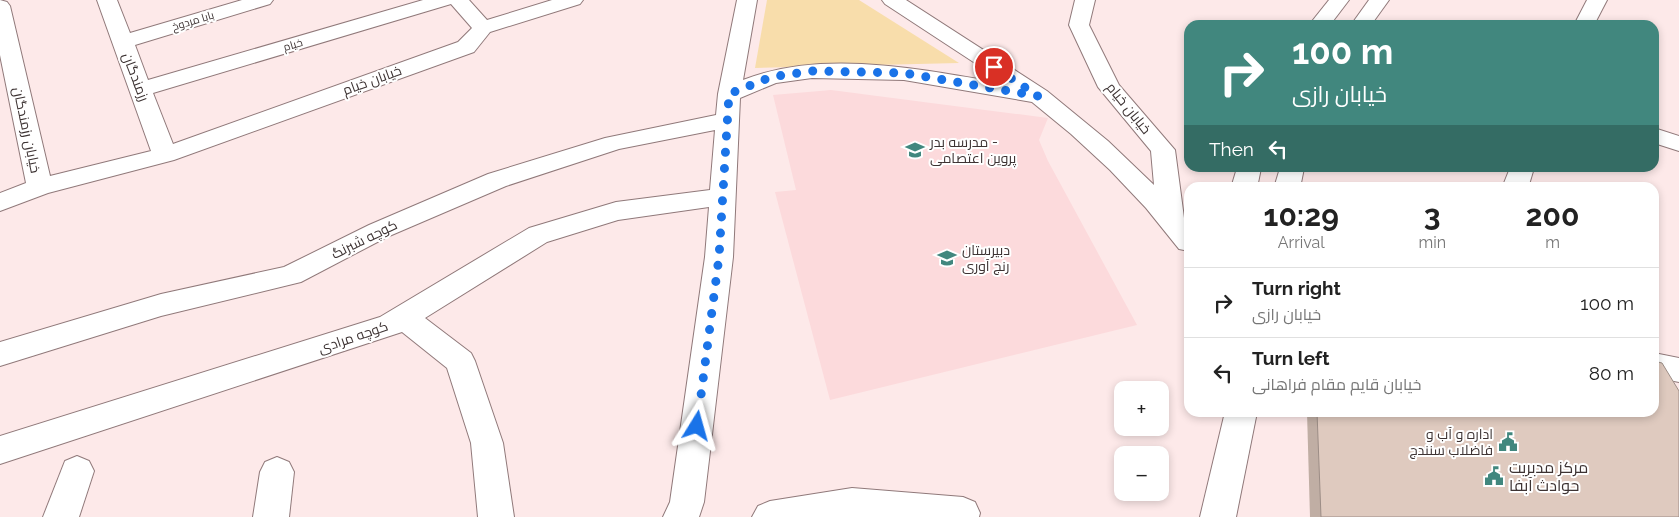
<!DOCTYPE html>
<html lang="en">
<head>
<meta charset="utf-8">
<style>
  body { margin:0; font-family:Raleway,Cairo,sans-serif; background:#f6f6f6; color:#222; height:100vh; display:flex; flex-direction:column; font-size:19px; white-space:nowrap }
  * { box-sizing:border-box; margin:0 }
  p { font-size:16px; color:#767676 }
  .icon { flex:none; width:28px; height:28px; fill:none; stroke:currentColor; stroke-width:2; stroke-linecap:round; stroke-linejoin:round }
  .map { position:relative; flex:1; overflow:hidden }
  .details { position:absolute; left:1184px; top:182px; width:475px; height:235px; display:flex; flex-direction:column; background:#fff; border-radius:15px; box-shadow:0 2px 8px #0003 }
  .details>* { flex:none }
  .top-card { position:absolute; left:1184px; top:20px; width:475px; height:152px; border-radius:15px; box-shadow:0 2px 8px #0003; background:#41877e; color:#fff; overflow:hidden }
  .tools { position:absolute; left:1114px; top:381px; display:grid; gap:10px }
  .tools a { display:grid; place-items:center; width:55px; height:55px; border-radius:10px; background:#fff; box-shadow:0 2px 8px #0003; font-size:25px }
  .pin { position:absolute; display:grid; place-items:center; width:42px; height:42px; color:#fff; margin:-21px; border:2px solid #fff; border-radius:50%; box-shadow:0 1px 5px #0007 }
  .me { position:absolute; width:55px; margin:-28px; rotate:8deg; stroke-linejoin:round; filter:drop-shadow(0 0 4px #0008) }
  .turn { display:flex; align-items:center; gap:18px; height:105px; padding:0 25px; font-size:22px }
  .turn .icon { width:65px; height:65px; stroke-width:2.5 }
  .turn b { display:block; font-size:35px; line-height:42px }
  .then { display:flex; align-items:center; height:48px; padding:0 25px; background:#0003; gap:10px; font-size:19px }
  .eta { display:flex; justify-content:space-evenly; align-items:center; height:85px; text-align:center }
  .eta b { font-size:30px; font-weight:700; line-height:35px }
  ul { padding:0; list-style:none }
  li { display:flex; align-items:center; gap:15px; height:70px; padding:0 25px; border-top:1px solid #e0e0e0 }
  li div { flex:1 }
  li b { display:block; font-size:19px }
  li em { font-style:normal }
  .map>svg:first-child { display:block }
  .built { fill:#fcdadc }
  .green { fill:#f8ddab }
  .lines { fill:none; stroke-linecap:round; stroke-linejoin:round }
  .minor-casing { stroke:#90797a; stroke-width:2 }
  .minor { fill:#fff; fill-rule:evenodd }
  .wall { fill:#c0aea4 }
  .building { fill:#dfcabf; stroke:#9c8d86 }
  .route { stroke:#1a73e8; stroke-width:9; stroke-dasharray:0 16.2 }
  .labels { text-anchor:middle; dominant-baseline:central; stroke-width:4; stroke-linejoin:round; paint-order:stroke }
  .far-street-label { font-size:11px; fill:#3d3333; stroke:#fff }
  .street-label { font-size:14px; fill:#3d3333; stroke:#fff }
  .poi-label { font-size:14px; fill:#3d3333; stroke:#fff; text-anchor:start }
  .near-poi-label { font-size:16px; fill:#3d3333; stroke:#fff; text-anchor:start }
</style>
</head>
<body>
<div class="map">
<svg width="1679" height="517" viewBox="0 0 1679 517">
  <rect width="100%" height="100%" fill="#fde9e9"/>
  <!-- built -->
  <path class="built" d="M 831,90 L 1048,118 L 1039,140 L 1048,161 L 1137,325 L 830,400 L 775,192 L 796,190 L 773,95 Z"/>
  <!-- green -->
  <path class="green" d="M 767,0 L 859,0 L 959,63 L 755,68 Z"/>
  <g class="lines">
    <!-- minor casing -->
    <g class="minor-casing">
      <g id="minor">
        <path d="M 0,0 L 7,2 L 10,6 L 50,176 L 151,151 L 97,0 L 117,0 L 130,33 L 242,0 L 273,0 L 270,4 L 135,45 L 148,80 L 423,0 L 469,0 L 487,20 L 552,0 L 583,0 L 580,4 L 490,32 L 474,52 L 174,160 L 48,193 L 0,211 L 0,193 L 26,183 L 0,55 ZM 451,4 L 472,28 L 458,42 L 173,144 L 153,93 Z"/>
        <path d="M 737,0 L 757,0 L 743,80 C 823,48 924,70 1007,84 L 885,4 L 882,0 L 906,0 L 1047,91 L 1108,141 L 1154,185 L 1151,151 L 1098,87 L 1069,25 L 1075,0 L 1095,0 L 1089,25 L 1119,85 L 1175,150 L 1184,218 L 1189,223 L 1189,251 L 1179,249 L 1146,208 L 1110,170 L 1071,134 L 1032,102 L 904,80 L 812,78 L 776,83 L 740,98 L 733,257 L 704,502 L 699,517 L 663,517 L 670,502 L 705,257 L 709,207 L 618,220 L 547,242 L 425,318 L 471,353 L 475,361 L 503,443 L 514,517 L 478,517 L 471,443 L 447,368 L 402,332 L 0,464 L 0,436 L 380,317 L 529,228 L 616,202 L 710,190 L 715,130 L 619,149 L 506,186 L 387,237 L 301,282 L 161,316 L 0,366 L 0,342 L 161,294 L 284,267 L 369,225 L 488,174 L 605,138 L 716,115 L 718,94 Z"/>
        <path d="M 1329,0 L 1349,0 L 1330,25 L 1309,25 Z"/>
        <path d="M 1369,0 L 1389,0 L 1371,25 L 1351,25 Z"/>
        <path d="M 1587,0 L 1607,0 L 1594,25 L 1574,25 Z"/>
        <path d="M 1654,128 L 1679,136 L 1679,151 L 1654,143 Z"/>
        <path d="M 1237,168 L 1261,168 L 1257,188 L 1231,188 Z"/>
        <path d="M 1280,168 L 1304,168 L 1300,188 L 1274,188 Z"/>
        <path d="M 1510,168 L 1534,168 L 1528,188 L 1502,188 Z"/>
        <path d="M 1654,353 L 1679,358 L 1679,382 L 1654,377 Z"/>
        <path d="M 1225,412 L 1257,412 L 1236,517 L 1200,517 Z"/>
        <path d="M 77,456 L 89,461 L 94,471 L 79,517 L 43,517 L 65,461 Z"/>
        <path d="M 277,457 L 289,462 L 294,472 L 289,517 L 253,517 L 260,472 L 265,462 Z"/>
        <path d="M 852,488 L 963,497 L 975,502 L 980,513 L 979,517 L 752,517 L 758,506 L 770,501 Z"/>
      </g>
    </g>
    <!-- minor -->
    <use href="#minor" class="minor"/>
  </g>
  <!-- wall -->
  <path class="wall" d="M 1307,412 L 1654,412 L 1679,517 L 1310,517 Z"/>
  <!-- building -->
  <path class="building" d="M 1654,361 L 1662,363 L 1679,391 L 1679,517 L 1321,517 L 1317,412 L 1654,412 Z"/>
  <g class="lines">
    <!-- route -->
    <path class="route" d="M 697,426 L 719,257 L 729,94 L 771,77 L 812,71 L 904,73 L 1038,96 L 994,67"/>
  </g>
  <!-- icons -->
  <defs>
    <g id="school-bare" transform="scale(1.5)"><path d="M0-5L7-2L0 1L-7-2ZM-4 1L0 2.5L4 1V4Q0 6-4 4Z" fill="#41877e" stroke="#fff" stroke-width="2.5" paint-order="stroke"/></g>
    <g id="civic-bare" transform="scale(1.5)"><path d="M-.6-6.5H3V-4.5H.6V-3L4-1V1h2V6H-6V1h2V-1L-.6-3ZM-1.2 2.5V6h2.4V2.5Z" fill="#41877e" stroke="#fff" stroke-width="2.5" paint-order="stroke"/></g>
  </defs>
  <g fill-rule="evenodd">
    <use href="#school-bare" x="915" y="150"/>
    <use href="#school-bare" x="947" y="258"/>
    <use href="#civic-bare" x="1508" y="442"/>
    <use href="#civic-bare" x="1494" y="476"/>
  </g>
  <g class="labels">
    <!-- far-street labels -->
    <g class="far-street-label">
      <text transform="translate(193 21) rotate(-17)">بابا مردوخ</text>
      <text transform="translate(293 45) rotate(-16)">خیام</text>
    </g>
    <!-- street labels -->
    <g class="street-label">
      <text transform="translate(136 77) rotate(69)">رزمندگان</text>
      <text transform="translate(372 80) rotate(-20)">خیابان خیام</text>
      <text transform="translate(1129 108) rotate(51)">خیابان خیام</text>
      <text transform="translate(27 130) rotate(78)">خیابان رزمندگان</text>
      <text transform="translate(364 239) rotate(-26)">کوچه شبرنگ</text>
      <text transform="translate(353 337) rotate(-19)">کوچه مرادی</text>
    </g>
    <!-- poi labels -->
    <g class="poi-label">
      <text x="930" y="142">مدرسه بدر -<tspan x="930" dy="16">پروین اعتصامی</tspan></text>
      <text x="962" y="250">دبیرستان<tspan x="962" dy="16">رنج آوری</tspan></text>
      <text x="1493" y="434" text-anchor="end">اداره و آب و<tspan x="1493" dy="16">فاضلاب سنندج</tspan></text>
    </g>
    <!-- near-poi labels -->
    <g class="near-poi-label">
      <text x="1509" y="467">مرکز مدیریت<tspan x="1509" dy="18">حوادث آبفا</tspan></text>
    </g>
  </g>
</svg>
<div class="tools">
<a>+</a>
<a>−</a>
</div>
<div class="pin" style="left:994px;top:67px;background:#d93025"><svg class="icon" aria-label="arrive" viewBox="0 0 24 24"><path d="M6 21V4h12l-3 4 3 4H6"/></svg></div>
<svg class="me" style="left:697px;top:426px" viewBox="-20 -20 40 40"><path d="M0-17L14 15 0 8-14 15z" fill="#1a73e8" stroke="#fff" stroke-width="4"/></svg>
<div class="top-card">
<div class="turn"><svg class="icon" aria-label="right" viewBox="0 0 24 24"><path d="M7 20v-9h11M14 6l5 5-5 5"/></svg><div><b>100 m</b>خیابان رازی</div></div>
<div class="then">Then<svg class="icon" aria-label="left" viewBox="0 0 24 24"><path d="M17 20v-9H6M10 6l-5 5 5 5"/></svg></div>
</div>
<section class="details">
<div class="eta">
<div><b>10:29</b><p>Arrival</p></div>
<div><b>3</b><p>min</p></div>
<div><b>200</b><p>m</p></div>
</div>
<ul>
<li><svg class="icon" aria-label="right" viewBox="0 0 24 24"><path d="M7 20v-9h11M14 6l5 5-5 5"/></svg><div><b>Turn right</b><p>خیابان رازی</p></div><em>100 m</em></li>
<li><svg class="icon" aria-label="left" viewBox="0 0 24 24"><path d="M17 20v-9H6M10 6l-5 5 5 5"/></svg><div><b>Turn left</b><p>خیابان قایم مقام فراهانی</p></div><em>80 m</em></li>
</ul>
</section>
</div>
</body>
</html>
